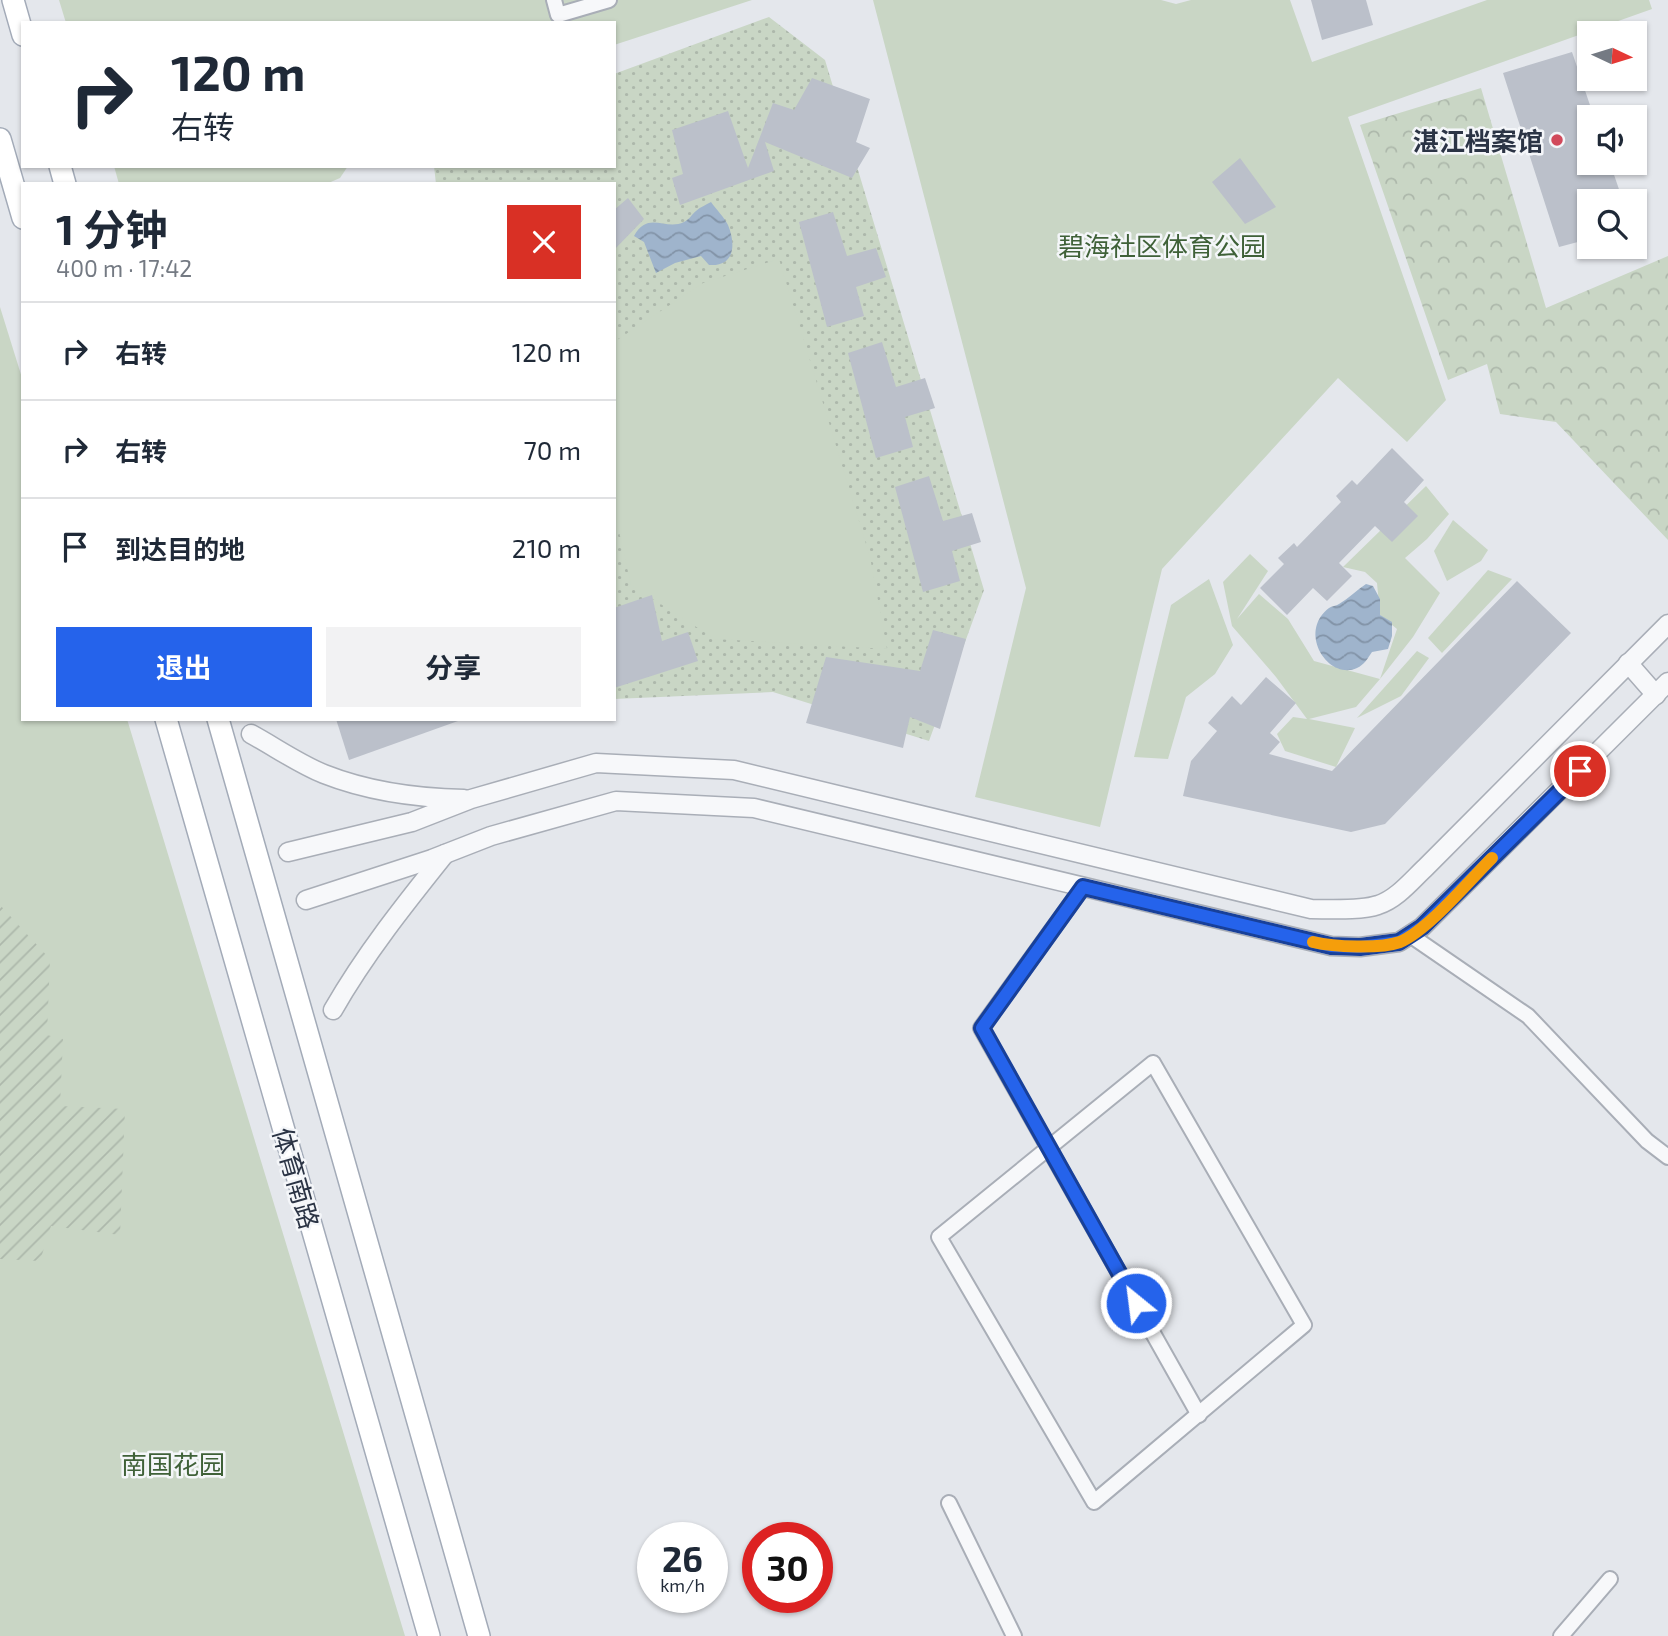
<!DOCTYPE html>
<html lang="zh">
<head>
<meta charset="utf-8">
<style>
  body { margin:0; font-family:"Exo 2","Noto Sans SC",sans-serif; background:#f2f2f3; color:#1f2937; height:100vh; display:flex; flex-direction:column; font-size:26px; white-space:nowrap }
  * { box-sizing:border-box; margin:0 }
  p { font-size:23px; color:#747a83 }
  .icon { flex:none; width:38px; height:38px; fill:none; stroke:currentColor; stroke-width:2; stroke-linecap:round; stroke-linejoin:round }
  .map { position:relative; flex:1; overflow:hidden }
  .side { position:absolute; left:21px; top:182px; width:595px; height:539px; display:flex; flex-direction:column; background:#fff; border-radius:0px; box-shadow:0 2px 5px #0004 }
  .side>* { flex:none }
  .hud { position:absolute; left:21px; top:21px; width:595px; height:147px; border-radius:0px; box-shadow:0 2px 5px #0004; background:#fff; color:#1f2937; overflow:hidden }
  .needle { width:46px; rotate:94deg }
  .fabs { position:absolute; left:1577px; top:21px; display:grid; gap:14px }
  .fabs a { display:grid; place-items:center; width:70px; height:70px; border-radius:0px; background:#fff; box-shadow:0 2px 5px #0004; font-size:35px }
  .speed { position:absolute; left:637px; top:1522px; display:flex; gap:14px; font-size:35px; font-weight:700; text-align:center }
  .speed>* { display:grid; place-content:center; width:91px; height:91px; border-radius:50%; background:#fff; box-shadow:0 2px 5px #0004; line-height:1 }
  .speed small { font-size:18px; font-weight:400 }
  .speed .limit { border:10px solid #d22; background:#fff; color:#111 }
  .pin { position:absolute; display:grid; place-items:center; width:60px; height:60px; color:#fff; margin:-30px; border:4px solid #fff; border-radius:50%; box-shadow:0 2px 7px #0007 }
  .me { position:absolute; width:77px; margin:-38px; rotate:331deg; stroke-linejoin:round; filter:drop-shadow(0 0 5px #0008) }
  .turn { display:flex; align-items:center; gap:24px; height:147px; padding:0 35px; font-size:32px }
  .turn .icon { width:91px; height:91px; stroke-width:2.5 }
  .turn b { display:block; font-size:49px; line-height:60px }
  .round { display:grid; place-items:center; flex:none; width:74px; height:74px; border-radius:0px; background:#f2f2f3 }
  .headline { display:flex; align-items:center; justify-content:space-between; height:119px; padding:0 35px }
  h1 { font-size:42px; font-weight:700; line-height:52px }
  .button { display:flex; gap:14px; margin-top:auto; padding:14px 35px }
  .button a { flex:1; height:80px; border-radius:0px; background:#2563eb; color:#fff; font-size:28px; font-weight:700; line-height:80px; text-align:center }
  .button a+a { background:#f2f2f3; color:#1f2937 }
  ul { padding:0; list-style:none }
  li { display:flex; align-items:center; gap:21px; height:98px; padding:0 35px; border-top:2px solid #e0e1e3 }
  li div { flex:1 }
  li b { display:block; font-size:26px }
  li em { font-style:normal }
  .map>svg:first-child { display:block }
  .grass { fill:url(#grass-dots) }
  .forest { fill:url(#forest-crowns) }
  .park { fill:#c9d6c5 }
  .garden { fill:url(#garden-furrows) }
  .water { fill:url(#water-waves) }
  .building { fill:#bbc0ca }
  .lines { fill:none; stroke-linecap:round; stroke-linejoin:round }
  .minor-casing { stroke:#a9aeb7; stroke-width:18 }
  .tertiary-casing { stroke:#a9aeb7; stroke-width:21 }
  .primary-casing { stroke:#a3abb8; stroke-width:24 }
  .minor { stroke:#f7f8fa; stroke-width:14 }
  .tertiary { stroke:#f7f8fa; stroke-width:18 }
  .primary { stroke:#fff; stroke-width:21 }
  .route-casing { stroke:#184099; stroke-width:18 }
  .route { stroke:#2563eb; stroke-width:12 }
  .slow { stroke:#f59e0b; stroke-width:12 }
  .poi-dot { fill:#d1495b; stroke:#f4f6f9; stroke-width:2.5 }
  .labels { text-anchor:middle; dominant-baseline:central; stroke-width:5; stroke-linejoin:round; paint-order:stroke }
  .poi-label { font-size:26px; font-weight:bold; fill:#2b3445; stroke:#f4f6f9; text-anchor:end }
  .park-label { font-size:26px; fill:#3f6138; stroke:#f4f6f9 }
  .street-label { font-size:26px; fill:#2b3445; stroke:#f4f6f9 }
</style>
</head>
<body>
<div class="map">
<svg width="1668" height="1636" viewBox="0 0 1668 1636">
  <defs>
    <pattern id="grass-dots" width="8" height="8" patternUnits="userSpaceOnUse" patternTransform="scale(1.75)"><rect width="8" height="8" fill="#c9d6c5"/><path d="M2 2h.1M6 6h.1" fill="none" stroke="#adb8ab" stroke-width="1.8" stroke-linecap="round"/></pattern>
    <pattern id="forest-crowns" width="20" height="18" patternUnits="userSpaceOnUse" patternTransform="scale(1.75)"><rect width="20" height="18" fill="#c9d6c5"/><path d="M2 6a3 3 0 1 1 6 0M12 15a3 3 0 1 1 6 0" fill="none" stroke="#adb8ab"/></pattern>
    <pattern id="garden-furrows" width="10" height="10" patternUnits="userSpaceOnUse" patternTransform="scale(1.75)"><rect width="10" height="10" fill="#c9d6c5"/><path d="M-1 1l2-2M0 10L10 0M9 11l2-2" fill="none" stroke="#adb8ab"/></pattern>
    <pattern id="water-waves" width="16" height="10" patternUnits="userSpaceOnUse" patternTransform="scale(1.75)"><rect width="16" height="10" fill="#9fb4cc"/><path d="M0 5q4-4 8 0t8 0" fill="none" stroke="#8293a7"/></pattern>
  </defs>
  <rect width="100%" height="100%" fill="#e4e7ec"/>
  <!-- grass -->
  <path class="grass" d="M 769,17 L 825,60 L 984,590 L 929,741 L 773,692 L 614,699 L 614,184 L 436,184 L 434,166 L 614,166 L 614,74 Z"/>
  <!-- forest -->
  <path class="forest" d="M 1481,88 L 1546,308 L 1668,256 L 1668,540 L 1556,422 L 1500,414 L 1487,364 L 1448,380 L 1360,125 Z"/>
  <!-- park -->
  <g class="park">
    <path d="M 59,0 L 752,0 L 614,45 L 614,23 L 66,23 Z"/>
    <path d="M 873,0 L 1161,0 L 1176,4 L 1191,0 L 1290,0 L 1312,62 L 1487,0 L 1649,0 L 1652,9 L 1348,117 L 1446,400 L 1407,442 L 1338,378 L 1162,569 L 1100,827 L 975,797 L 1026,588 Z"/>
    <path d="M 114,166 L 348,166 L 340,178 L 326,184 L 119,184 Z"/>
    <path d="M 779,259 L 870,557 L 887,649 L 715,639 L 631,585 L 614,509 L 614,342 L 703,283 Z"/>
    <path d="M 0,307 L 23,381 L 23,719 L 127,719 L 405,1636 L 0,1636 Z"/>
    <path d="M 1426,486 L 1449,514 L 1427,539 L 1405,558 L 1440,593 L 1413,637 L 1380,679 L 1356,707 L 1309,719 L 1355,728 L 1336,767 L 1285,751 L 1277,734 L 1293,717 L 1307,719 L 1276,677 L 1232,626 L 1223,582 L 1250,554 L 1268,571 L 1237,619 L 1259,594 L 1288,619 L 1314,661 L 1380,679 L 1397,629 L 1380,615 L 1377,583 L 1365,572 L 1343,567 Z"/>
    <path d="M 1453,520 L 1488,550 L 1481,561 L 1447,581 L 1434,551 Z"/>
    <path d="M 1488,570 L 1512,579 L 1442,653 L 1428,638 Z"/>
    <path d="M 1209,579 L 1233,645 L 1215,674 L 1186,697 L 1168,759 L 1134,757 L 1171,605 Z"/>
    <path d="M 1417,651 L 1429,658 L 1401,696 L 1357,718 Z"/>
  </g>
  <!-- garden -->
  <path class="garden" d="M 0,905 L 50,959 L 47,1035 L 63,1039 L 60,1106 L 125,1109 L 120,1235 L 51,1226 L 40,1261 L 0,1259 Z"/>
  <!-- water -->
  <g class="water">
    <path d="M 711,202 C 716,209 724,217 728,225 C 736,244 735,267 709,265 L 701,256 L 675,263 L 656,273 L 644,242 L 634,236 C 648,210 665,231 684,222 C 689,220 692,214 696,211 C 700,207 706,205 711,202 Z"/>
    <path d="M 1366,584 L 1373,586 L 1380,599 L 1380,615 L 1392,622 L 1392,636 L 1388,649 L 1372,652 C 1368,658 1364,665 1357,668 C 1328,681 1297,632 1329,608 C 1332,606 1336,606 1339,604 C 1349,598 1357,590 1366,584 Z"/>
  </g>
  <!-- building -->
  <g class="building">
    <path d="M 1311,0 L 1366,0 L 1373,25 L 1322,40 Z"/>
    <path d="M 1572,52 L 1594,117 L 1589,117 L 1589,163 L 1610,163 L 1623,201 L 1589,201 L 1589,239 L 1559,247 L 1503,73 Z"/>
    <path d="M 812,78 L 870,99 L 856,142 L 870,148 L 852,178 L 765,142 L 774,171 L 680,205 L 672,178 L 683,174 L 672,130 L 728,111 L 748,168 L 773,103 L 794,110 Z"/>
    <path d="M 1240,158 L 1276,207 L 1245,224 L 1212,182 Z"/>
    <path d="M 628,198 L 644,219 L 614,250 L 614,210 Z"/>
    <path d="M 833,212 L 847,256 L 876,248 L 886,277 L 856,287 L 864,316 L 827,327 L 799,222 Z"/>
    <path d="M 882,342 L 896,387 L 925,378 L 935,408 L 905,417 L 913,447 L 876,458 L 848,353 Z"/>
    <path d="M 1392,448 L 1424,480 L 1404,502 L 1418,516 L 1392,542 L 1375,526 L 1339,563 L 1352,576 L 1327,601 L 1313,588 L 1287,615 L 1260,588 L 1284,564 L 1278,558 L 1294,543 L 1297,547 L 1341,502 L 1336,496 L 1352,480 L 1357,485 Z"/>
    <path d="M 929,476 L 943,521 L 972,513 L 981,542 L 952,551 L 960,581 L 923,592 L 895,487 Z"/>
    <path d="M 1517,581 L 1571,633 L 1385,824 L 1351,832 L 1183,796 L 1191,761 L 1217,731 L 1208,723 L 1232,696 L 1241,705 L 1266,677 L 1296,703 L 1270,733 L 1280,742 L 1269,754 L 1332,771 Z"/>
    <path d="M 652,595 L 662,641 L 688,632 L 698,661 L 614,688 L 614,608 Z"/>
    <path d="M 933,630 L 966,639 L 940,729 L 910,717 L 903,748 L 806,723 L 826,657 L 920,671 Z"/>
    <path d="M 336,719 L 458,719 L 458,721 L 349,760 Z"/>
  </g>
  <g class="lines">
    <!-- minor casing -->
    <g class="minor-casing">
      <g id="minor">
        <path d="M 554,0 L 558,15 L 609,0"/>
        <path d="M 1083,887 L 981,1028 L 1199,1415"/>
        <path d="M 1410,935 L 1528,1016 L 1647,1141 L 1668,1157"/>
        <path d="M 1153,1063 L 1304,1325 L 1094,1502 L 939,1237 Z"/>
        <path d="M 949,1503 L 1014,1636"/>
        <path d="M 1561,1636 L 1610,1579"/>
      </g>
    </g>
    <!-- tertiary casing -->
    <g class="tertiary-casing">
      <g id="tertiary">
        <path d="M 1628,663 L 1656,695"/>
        <path d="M 251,734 C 275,747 299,764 324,774 C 367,791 418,798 464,799"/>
        <path d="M 288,852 L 412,822 L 471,799 L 596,763 L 734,770 L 1311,909 C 1329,909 1361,911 1378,905 C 1397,899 1412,880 1426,867 L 1668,624"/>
        <path d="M 306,900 L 432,859 L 491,836 L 616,801 L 754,808 L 1331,946 L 1360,947 L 1399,942 L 1422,927 L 1668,682"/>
        <path d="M 333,1010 C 365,954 405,904 445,854"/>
      </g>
    </g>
    <!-- primary casing -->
    <g class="primary-casing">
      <g id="primary">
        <path d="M 13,0 L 23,35"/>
        <path d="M 0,139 L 23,218"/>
        <path d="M 60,166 L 65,184"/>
        <path d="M 166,719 L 429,1636"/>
        <path d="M 218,719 L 479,1636"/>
      </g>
    </g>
    <!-- minor -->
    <use href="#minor" class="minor"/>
    <!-- tertiary -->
    <use href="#tertiary" class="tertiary"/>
    <!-- primary -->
    <use href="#primary" class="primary"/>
  </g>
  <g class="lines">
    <!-- route casing -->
    <g class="route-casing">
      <path id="route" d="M 1136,1303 L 982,1028 L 1083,887 L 1331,946 L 1360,947 L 1399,942 L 1422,927 L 1580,771"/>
    </g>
    <!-- route -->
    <use href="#route" class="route"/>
    <!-- slow -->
    <path class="slow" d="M 1313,942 C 1334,947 1380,949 1400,942 C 1428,930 1469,881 1492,858"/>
  </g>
  <!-- markers -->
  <circle class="poi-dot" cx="1557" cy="140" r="7"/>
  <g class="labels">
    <!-- poi labels -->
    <g class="poi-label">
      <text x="1543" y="140">湛江档案馆</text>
    </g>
    <!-- park labels -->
    <g class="park-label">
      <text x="1162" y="245">碧海社区体育公园</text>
      <text x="173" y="1463">南国花园</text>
    </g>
    <!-- street labels -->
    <g class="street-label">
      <text transform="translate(297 1178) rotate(74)">体育南路</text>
    </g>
  </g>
</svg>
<div class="fabs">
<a><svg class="needle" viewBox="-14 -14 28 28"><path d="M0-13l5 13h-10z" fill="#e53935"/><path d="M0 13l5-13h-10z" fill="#747a83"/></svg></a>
<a><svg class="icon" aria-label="sound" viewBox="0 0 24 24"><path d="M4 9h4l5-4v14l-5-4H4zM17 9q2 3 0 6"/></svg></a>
<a><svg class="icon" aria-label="search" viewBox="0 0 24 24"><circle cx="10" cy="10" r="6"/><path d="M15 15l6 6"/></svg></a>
</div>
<div class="speed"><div>26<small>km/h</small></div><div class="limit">30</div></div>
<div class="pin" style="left:1580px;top:771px;background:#d93025"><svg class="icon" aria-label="arrive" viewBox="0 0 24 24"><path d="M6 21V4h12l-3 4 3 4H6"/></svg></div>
<svg class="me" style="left:1136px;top:1303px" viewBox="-20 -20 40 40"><circle r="17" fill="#2563eb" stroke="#fff" stroke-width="3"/><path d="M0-11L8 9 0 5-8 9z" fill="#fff"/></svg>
<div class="hud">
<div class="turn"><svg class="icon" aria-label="right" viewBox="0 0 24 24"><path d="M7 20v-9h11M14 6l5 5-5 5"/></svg><div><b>120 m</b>右转</div></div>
</div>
<section class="side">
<div class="headline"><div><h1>1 分钟</h1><p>400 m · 17:42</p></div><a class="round" style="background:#d93025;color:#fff"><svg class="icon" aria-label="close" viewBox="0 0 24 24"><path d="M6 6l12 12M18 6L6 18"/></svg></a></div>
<ul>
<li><svg class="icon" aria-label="right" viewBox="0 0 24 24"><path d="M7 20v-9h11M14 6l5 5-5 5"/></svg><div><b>右转</b></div><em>120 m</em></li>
<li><svg class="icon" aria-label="right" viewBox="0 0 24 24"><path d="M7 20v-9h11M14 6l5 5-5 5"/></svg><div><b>右转</b></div><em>70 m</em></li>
<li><svg class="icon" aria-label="arrive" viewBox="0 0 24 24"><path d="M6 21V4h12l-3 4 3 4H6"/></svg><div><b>到达目的地</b></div><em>210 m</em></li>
</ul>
<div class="button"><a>退出</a><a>分享</a></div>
</section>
</div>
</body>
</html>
